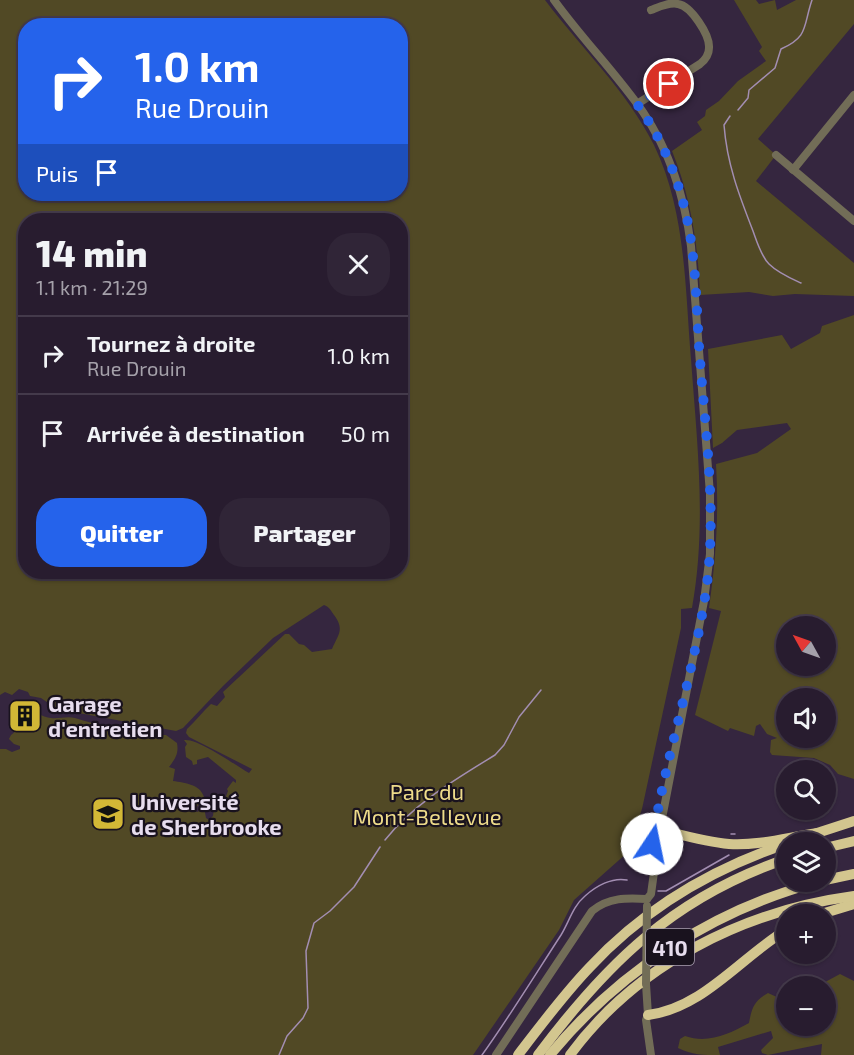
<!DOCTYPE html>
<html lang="fr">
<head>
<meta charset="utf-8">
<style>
  body { margin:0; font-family:"Exo 2",sans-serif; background:#302537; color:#f1f3f6; height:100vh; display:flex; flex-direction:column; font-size:22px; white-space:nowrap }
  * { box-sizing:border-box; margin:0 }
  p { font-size:20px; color:#a5a1aa }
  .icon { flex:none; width:33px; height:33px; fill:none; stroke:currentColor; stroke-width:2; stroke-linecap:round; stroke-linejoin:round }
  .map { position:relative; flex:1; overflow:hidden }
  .side { position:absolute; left:18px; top:213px; width:390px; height:366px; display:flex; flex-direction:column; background:#281c2f; border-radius:24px; box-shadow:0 2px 4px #0004,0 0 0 2px #443a4b }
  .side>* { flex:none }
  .top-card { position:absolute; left:18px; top:18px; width:390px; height:183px; border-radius:24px; box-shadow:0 2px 4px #0004,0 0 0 2px #443a4b; background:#2563eb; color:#fff; overflow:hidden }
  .needle { width:39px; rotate:310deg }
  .tools { position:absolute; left:776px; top:616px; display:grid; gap:12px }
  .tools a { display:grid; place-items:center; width:60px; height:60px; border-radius:50%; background:#281c2f; box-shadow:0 2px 4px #0004,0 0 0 2px #443a4b; font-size:30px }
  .pin { position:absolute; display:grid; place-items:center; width:51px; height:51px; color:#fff; margin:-26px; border:3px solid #fff; border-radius:50%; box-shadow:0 2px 6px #0007 }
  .me { position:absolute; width:66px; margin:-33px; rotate:11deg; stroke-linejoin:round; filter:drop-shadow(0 0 4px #0008) }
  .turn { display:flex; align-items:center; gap:21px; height:126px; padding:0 18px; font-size:27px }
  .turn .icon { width:78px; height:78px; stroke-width:2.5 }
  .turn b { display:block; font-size:42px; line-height:51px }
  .then { display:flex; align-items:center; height:57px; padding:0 18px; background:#0003; gap:12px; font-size:22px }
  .round { display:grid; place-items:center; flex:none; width:63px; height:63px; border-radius:24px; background:#302537 }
  .summary { display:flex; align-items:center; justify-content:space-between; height:102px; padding:0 18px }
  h1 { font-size:36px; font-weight:800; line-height:45px }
  .cta { display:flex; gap:12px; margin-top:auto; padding:12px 18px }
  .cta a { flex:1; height:69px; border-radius:24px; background:#2563eb; color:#fff; font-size:24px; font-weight:800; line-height:69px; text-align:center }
  .cta a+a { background:#302537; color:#f1f3f6 }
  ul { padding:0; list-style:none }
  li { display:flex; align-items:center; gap:18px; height:78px; padding:0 18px; border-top:2px solid #443a4b }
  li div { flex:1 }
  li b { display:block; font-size:22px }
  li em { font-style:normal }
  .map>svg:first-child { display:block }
  .green { fill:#514925; fill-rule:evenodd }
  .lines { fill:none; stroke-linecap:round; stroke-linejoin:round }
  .stream { stroke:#a38eb2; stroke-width:1.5 }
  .minor { stroke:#726d57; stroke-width:8 }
  .highway { stroke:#d3c68f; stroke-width:10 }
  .minor-bridge { stroke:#726d57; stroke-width:8 }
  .route { stroke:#2563eb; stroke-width:10; stroke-dasharray:0 18 }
  .labels { text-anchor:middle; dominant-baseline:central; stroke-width:4.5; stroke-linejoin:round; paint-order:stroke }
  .shield { fill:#19121e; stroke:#a9a0b0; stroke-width:1.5 }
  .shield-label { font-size:21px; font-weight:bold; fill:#e7ddee }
  .poi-label { font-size:22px; font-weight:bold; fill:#e7ddee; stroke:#19121e; text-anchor:start }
  .park-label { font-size:22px; fill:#eedb8a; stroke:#19121e }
</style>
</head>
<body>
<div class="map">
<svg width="854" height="1055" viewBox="0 0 854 1055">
  <rect width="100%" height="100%" fill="#35263f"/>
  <!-- green -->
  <g class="green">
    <path d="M 0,0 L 545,0 C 581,48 627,91 654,145 C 686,211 685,288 691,359 C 697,442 707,525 692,608 L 681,609 L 681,628 L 642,809 L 627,853 L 574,900 L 559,930 L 473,1055 L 0,1055 L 0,749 L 6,749 L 12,752 L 20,749 L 20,746 L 14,744 L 9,739 L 11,735 L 37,714 C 42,715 47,718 51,718 C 59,719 67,716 75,718 C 87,722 99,725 112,726 L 115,730 L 125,729 L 141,735 L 166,735 L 177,743 C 179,754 175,759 169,767 L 175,769 L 173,781 C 185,783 200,784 204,797 L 194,811 L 198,812 L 200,807 L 204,807 L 206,818 L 209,820 L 213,816 L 214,807 L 223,804 L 228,791 L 227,789 L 233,781 L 236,783 L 236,780 L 208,757 L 197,760 L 197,764 L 193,765 L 192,761 L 186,757 L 185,747 L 187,744 L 184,740 C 198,738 235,765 249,773 L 252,769 L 189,737 L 186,733 L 187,729 C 196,721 202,712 211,704 L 217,706 L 225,697 L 223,692 L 285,634 L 289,634 L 299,644 L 304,645 L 312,652 L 332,649 C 338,634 345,630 334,615 C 330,609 329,607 324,605 L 273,638 L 223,686 L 183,728 L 176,731 L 57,709 L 41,698 L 30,696 L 28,692 L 19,689 L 12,695 L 5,692 L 0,695 ZM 26,26 L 400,26 L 400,194 L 26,194 ZM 26,220 L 400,220 L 400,572 L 26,572 Z"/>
    <path d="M 734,0 L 756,0 L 759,4 L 775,0 L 777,10 L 796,0 L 854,0 L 854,24 L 758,139 L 776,155 L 756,181 L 854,263 L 854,296 L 795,294 L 773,296 L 749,292 L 700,295 C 698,244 691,198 672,151 L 702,130 L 697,122 L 705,116 L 706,110 L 719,101 L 738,81 L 766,61 L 759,51 L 762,47 Z"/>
    <path d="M 854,315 L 854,779 L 838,774 L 830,765 L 814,758 L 772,755 L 770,752 L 771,740 L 777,738 L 767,734 L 760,724 L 756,726 L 754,736 L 730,728 L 728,731 L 695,715 L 721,611 L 709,608 C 716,559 719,513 716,464 L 757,453 L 791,429 L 787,423 L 737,430 L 722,443 L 713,448 L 708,349 L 782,335 L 791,349 L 820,333 L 822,326 ZM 786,627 L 825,627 L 825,666 L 786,666 ZM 786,699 L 825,699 L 825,738 L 786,738 Z"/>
    <path d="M 840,974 L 854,981 L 854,1055 L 821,1055 L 822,1044 L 768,1055 L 762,1053 L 761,1050 L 773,1038 L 771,1031 L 718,1047 L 720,1055 C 703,1055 692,1055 678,1048 L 680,1039 L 685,1036 C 708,1044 729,1034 749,1023 C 752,1007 754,1001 768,993 L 781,999 L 786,998 L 786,1026 L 825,1026 L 825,987 L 816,987 Z"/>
  </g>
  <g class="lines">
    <!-- stream -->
    <g class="stream">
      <path d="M 738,110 L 748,98 L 749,90 L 775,68 L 781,49 C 809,37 803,26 812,0"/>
      <path d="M 730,116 L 724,125 C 727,164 739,195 753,231 C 757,242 761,256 769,264 C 778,273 790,278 801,283"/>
      <path d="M 731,834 L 735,834"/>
      <path d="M 385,840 C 413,804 456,779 495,755 L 504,745 L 519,717 L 541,690"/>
      <path d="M 658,891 L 666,891 L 729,855"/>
      <path d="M 279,1055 L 287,1036 L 303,1018 L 308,1008 L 306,951 L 314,923 L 330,911 L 354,887 L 380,847"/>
      <path d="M 482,1055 C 510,1016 535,975 561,935 C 569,922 573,906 585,896 C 596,886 612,877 627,880"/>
    </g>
    <!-- minor -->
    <g class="minor">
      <path d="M 554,0 C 582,39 616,73 643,112 C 670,152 685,199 691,246 L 710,494 L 710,554 L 704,601 L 660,829 L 651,894 L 647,899"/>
      <path d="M 637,104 L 700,64 C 705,60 709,55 709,48 C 710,35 691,6 678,4 C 669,2 659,7 651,10"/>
      <path d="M 776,155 L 854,221"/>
      <path d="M 793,170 L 854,95"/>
      <path d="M 650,858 L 659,811"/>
      <path d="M 646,984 L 648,1015 L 646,1020 L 651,1055"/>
      <path d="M 496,1055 L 592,911 C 609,897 627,898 647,899"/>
    </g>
    <!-- highway -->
    <g class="highway">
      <path d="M 654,828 C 679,834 704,842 729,844 C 758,846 789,837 818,833"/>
      <path d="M 811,835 L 854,821"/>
      <path d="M 825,848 L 854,841"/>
      <path d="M 825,880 L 854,874"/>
      <path d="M 818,915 L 854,904"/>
      <path d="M 648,1015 C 703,1008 740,958 786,930"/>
      <path d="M 518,1055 C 541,1025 564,994 590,967 C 644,909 712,869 786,844"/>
      <path d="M 538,1055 C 607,963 674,897 786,859"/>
      <path d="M 550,1055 C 619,971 713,910 818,882"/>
      <path d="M 570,1055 C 637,964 743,911 854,896"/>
    </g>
    <!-- minor-bridge -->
    <path class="minor-bridge" d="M 646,984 L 647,906"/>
  </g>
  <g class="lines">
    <!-- route -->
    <path class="route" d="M 652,844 C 665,759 693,677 706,591 C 717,515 706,436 700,360 C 696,309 697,256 684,206 C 675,170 659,134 637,104 L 669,84"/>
  </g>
  <!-- icons -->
  <defs>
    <g id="building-square" transform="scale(1.725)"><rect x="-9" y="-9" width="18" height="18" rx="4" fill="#d2b736" stroke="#19121e"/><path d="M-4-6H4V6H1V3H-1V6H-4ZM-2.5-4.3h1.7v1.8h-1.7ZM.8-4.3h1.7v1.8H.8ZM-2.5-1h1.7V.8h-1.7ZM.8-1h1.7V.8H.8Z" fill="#111"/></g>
    <g id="university-square" transform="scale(1.725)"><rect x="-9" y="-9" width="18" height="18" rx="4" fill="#d2b736" stroke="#19121e"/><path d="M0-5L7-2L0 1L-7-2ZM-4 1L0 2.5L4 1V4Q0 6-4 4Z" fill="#111"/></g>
  </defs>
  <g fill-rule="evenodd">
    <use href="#building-square" x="25" y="716"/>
    <use href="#university-square" x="108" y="814"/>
  </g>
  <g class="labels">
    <!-- shield labels -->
    <rect class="shield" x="646" y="929" width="48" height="36" rx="4.5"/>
    <g class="shield-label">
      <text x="670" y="947">410</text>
    </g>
    <!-- poi labels -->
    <g class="poi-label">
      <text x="48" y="703">Garage<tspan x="48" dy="25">d'entretien</tspan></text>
      <text x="131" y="801">Université<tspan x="131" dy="25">de Sherbrooke</tspan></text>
    </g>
    <!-- park labels -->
    <g class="park-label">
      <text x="427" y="791">Parc du<tspan x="427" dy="25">Mont-Bellevue</tspan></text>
    </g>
  </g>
</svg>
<div class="tools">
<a><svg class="needle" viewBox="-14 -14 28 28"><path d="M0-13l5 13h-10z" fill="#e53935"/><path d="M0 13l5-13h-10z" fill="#a5a1aa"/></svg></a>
<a><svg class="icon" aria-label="sound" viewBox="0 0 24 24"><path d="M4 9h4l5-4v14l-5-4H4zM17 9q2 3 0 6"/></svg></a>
<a><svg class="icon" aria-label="search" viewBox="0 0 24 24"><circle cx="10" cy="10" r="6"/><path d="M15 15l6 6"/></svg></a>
<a><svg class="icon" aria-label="layers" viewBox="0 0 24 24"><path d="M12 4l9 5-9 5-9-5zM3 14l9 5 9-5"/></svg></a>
<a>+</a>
<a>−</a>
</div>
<div class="pin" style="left:669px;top:84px;background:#d93025"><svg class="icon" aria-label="arrive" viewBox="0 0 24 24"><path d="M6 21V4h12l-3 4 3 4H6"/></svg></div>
<svg class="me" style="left:652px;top:844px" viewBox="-20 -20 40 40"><circle r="19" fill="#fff"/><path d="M0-13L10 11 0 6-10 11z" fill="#2563eb"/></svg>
<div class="top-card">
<div class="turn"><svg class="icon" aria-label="right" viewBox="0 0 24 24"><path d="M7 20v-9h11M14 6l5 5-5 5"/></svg><div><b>1.0 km</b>Rue Drouin</div></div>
<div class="then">Puis<svg class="icon" aria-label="arrive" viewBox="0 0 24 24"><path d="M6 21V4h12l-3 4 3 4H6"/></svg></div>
</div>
<section class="side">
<div class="summary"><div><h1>14 min</h1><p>1.1 km · 21:29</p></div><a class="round"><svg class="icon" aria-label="close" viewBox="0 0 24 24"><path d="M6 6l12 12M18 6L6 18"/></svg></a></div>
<ul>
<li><svg class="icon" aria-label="right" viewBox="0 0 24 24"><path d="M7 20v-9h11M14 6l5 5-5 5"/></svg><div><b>Tournez à droite</b><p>Rue Drouin</p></div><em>1.0 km</em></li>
<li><svg class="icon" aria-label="arrive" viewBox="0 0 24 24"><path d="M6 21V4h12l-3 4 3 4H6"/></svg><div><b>Arrivée à destination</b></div><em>50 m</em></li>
</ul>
<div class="cta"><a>Quitter</a><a>Partager</a></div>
</section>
</div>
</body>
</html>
